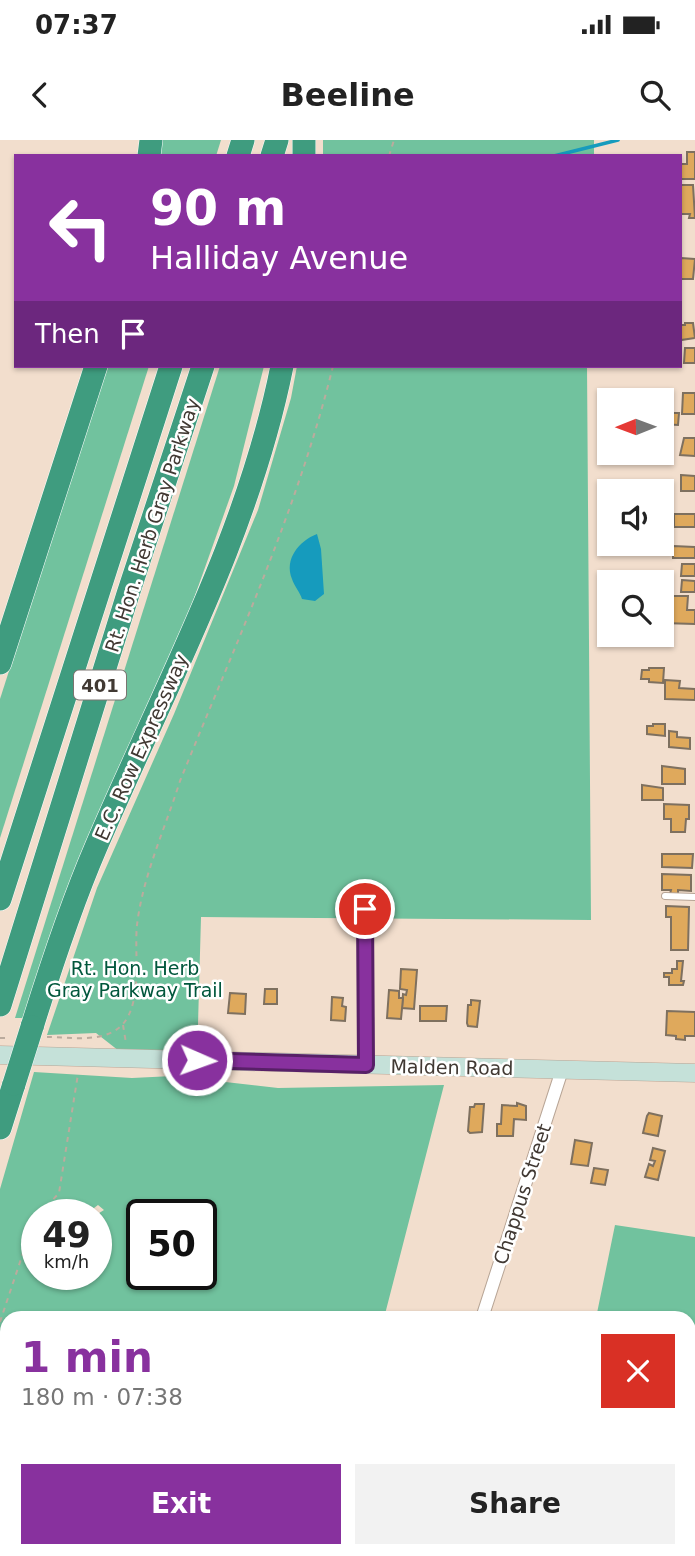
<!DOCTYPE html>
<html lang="en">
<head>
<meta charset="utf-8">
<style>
  body { margin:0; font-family:"DejaVu Sans",sans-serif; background:#f2f2f2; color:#222; height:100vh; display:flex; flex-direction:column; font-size:26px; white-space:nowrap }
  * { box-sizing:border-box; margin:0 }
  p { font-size:23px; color:#767676 }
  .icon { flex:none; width:38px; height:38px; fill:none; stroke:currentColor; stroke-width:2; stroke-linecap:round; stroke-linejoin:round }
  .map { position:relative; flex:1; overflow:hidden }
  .panel { position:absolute; left:0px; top:1171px; width:696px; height:247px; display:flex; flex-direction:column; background:#fff; border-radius:21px 21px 0 0; box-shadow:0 2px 5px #0004 }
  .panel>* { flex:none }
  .guide { position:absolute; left:14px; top:14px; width:668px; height:214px; border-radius:0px; box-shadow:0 2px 5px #0004; background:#88319e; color:#fff; overflow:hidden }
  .needle { width:46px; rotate:269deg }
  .controls { position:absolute; left:597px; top:248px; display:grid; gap:14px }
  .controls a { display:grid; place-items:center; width:77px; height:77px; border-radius:0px; background:#fff; box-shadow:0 2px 5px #0004; font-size:35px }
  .speed { position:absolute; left:21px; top:1059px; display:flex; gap:14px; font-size:35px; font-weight:700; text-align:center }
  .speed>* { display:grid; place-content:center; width:91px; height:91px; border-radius:50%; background:#fff; box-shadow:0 2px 5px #0004; line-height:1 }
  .speed small { font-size:18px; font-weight:400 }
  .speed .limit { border:4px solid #111; border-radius:10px; background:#fff; color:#111 }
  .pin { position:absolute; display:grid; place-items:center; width:60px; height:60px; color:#fff; margin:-30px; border:4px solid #fff; border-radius:50%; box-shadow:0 2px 7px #0007 }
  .me { position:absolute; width:77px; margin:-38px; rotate:92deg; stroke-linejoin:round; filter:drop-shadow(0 0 5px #0008) }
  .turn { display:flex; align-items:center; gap:24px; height:147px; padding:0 21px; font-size:32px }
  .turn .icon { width:91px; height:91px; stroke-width:2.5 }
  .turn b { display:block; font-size:49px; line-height:60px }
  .then { display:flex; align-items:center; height:66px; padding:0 21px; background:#0003; gap:14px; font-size:26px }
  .round { display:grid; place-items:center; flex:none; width:74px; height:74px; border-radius:0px; background:#f2f2f2 }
  .headline { display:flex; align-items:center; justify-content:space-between; height:119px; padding:0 21px }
  h1 { font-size:42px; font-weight:600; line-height:52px; color:#88319e }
  .cta { display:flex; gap:14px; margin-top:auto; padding:14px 21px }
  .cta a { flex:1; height:80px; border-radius:0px; background:#88319e; color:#fff; font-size:28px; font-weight:600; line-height:80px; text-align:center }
  .cta a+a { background:#f2f2f2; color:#222 }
  .status { display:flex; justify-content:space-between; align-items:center; height:49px; padding:0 35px; background:#fff; direction:ltr }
  .status svg { height:19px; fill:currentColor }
  header { display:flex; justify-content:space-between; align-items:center; height:91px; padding:0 21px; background:#fff; font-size:32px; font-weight:600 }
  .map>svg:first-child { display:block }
  .green { fill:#71c29e; fill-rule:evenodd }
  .water { fill:#169bbd }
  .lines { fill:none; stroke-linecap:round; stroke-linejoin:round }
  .stream { stroke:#169bbd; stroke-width:3.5 }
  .building { fill:#dfa95c; stroke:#7e705f; stroke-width:2 }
  .lane-casing { stroke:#b8a596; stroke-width:8 }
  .street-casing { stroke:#b8a596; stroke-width:14 }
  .secondary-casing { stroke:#b8a596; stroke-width:19 }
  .highway-casing { stroke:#fff; stroke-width:24 }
  .path { stroke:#bbab9d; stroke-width:2; stroke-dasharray:5 5; stroke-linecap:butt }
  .lane { stroke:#fff; stroke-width:6 }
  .street { stroke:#fff; stroke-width:12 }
  .secondary { stroke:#c5e1d9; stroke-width:18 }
  .highway { stroke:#3f9c7f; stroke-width:23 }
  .highway-bridge-casing { stroke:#fff; stroke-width:24; stroke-linecap:butt }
  .highway-bridge { stroke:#3f9c7f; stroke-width:23 }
  .route-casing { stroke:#582067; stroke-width:18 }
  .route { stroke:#88319e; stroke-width:12 }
  .labels { text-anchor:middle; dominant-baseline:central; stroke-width:5; stroke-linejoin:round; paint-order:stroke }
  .shield { fill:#fff; stroke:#7a7470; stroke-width:2 }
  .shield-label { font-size:18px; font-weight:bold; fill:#413933 }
  .street-label { font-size:19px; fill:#413933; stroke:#fff }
  .park-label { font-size:19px; fill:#01573c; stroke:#fff }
</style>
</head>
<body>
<div class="status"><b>07:37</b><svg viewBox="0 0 49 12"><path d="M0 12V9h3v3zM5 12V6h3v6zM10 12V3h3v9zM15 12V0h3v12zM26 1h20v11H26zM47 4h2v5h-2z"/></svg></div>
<header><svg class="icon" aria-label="back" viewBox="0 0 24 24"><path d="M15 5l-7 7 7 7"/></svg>Beeline<svg class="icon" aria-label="search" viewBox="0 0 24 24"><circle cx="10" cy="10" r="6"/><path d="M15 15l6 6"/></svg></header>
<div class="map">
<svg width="695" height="1416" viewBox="0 0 695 1416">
  <rect width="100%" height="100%" fill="#f2decd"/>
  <!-- green -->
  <g class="green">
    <path d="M 158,0 L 221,0 L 216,16 L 155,16 Z"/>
    <rect x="323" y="0" width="271" height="16"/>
    <path d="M 107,226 L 149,226 L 0,698 L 0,559 Z"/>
    <path d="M 220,226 L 264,226 L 234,346 L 177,506 L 27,878 L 15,878 Z"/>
    <path d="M 297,226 L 587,226 L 591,780 L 201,777 L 197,920 L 128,918 L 96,893 L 47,895 L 97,748 L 174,574 L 258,370 L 291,258 Z"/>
    <path d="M 34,932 L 132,938 L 173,936 L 278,948 L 444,945 L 384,1178 L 7,1178 L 7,1410 L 322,1411 L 320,1416 L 0,1416 L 0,1049 ZM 98,1065 L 104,1070 L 96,1075 L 96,1134 L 37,1134 L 37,1074 L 86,1074 ZM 201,1074 L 201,1134 L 142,1134 L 142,1074 Z"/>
    <path d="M 615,1085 L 695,1097 L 695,1416 L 547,1416 L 548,1410 L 690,1410 L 690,1178 L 596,1178 Z"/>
  </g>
  <!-- water -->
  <path class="water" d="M 317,394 L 321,409 L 324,454 L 315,461 L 302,459 C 300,452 294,446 292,439 C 284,419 299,401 317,394 Z"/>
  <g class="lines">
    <!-- stream -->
    <path class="stream" d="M 554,16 L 618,0"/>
  </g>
  <!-- building -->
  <g class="building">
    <path d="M 687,12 L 695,12 L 695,39 L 681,39 L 681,24 L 687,24 Z"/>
    <path d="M 681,45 L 693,45 L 695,78 L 689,78 L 690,74 L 681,74 Z"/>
    <path d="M 681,118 L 695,119 L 693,139 L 681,139 Z"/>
    <path d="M 685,183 L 693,183 L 695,198 L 681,200 L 681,185 L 685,185 Z"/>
    <path d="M 685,208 L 695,208 L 695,223 L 684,223 Z"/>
    <path d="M 683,253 L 695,253 L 695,274 L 682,274 Z"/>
    <path d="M 664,273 L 679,273 L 678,285 L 662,284 Z"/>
    <path d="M 684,298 L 695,298 L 695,316 L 680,315 Z"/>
    <path d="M 681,335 L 695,336 L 695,351 L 681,351 Z"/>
    <rect x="674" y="374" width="21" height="13"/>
    <path d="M 673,406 L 695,407 L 695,418 L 673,418 Z"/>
    <path d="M 682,424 L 695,424 L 695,436 L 681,436 Z"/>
    <path d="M 682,440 L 695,441 L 695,452 L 681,452 Z"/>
    <path d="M 663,456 L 688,456 L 687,470 L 695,470 L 695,484 L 663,483 Z"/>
    <path d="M 649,528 L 664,528 L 663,543 L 649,542 L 649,539 L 641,539 L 642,530 L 649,530 Z"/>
    <path d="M 665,540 L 680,541 L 679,548 L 695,549 L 695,560 L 665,559 Z"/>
    <path d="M 653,584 L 665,584 L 665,596 L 647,594 L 647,586 L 653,586 Z"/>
    <path d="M 669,591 L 677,592 L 677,597 L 690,598 L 690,609 L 669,607 Z"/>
    <path d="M 662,626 L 685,629 L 685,644 L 662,644 Z"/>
    <path d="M 642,645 L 663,648 L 663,660 L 642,660 Z"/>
    <path d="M 664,664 L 689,665 L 689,679 L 686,679 L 685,692 L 671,692 L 671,679 L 664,679 Z"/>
    <path d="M 662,714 L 693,714 L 692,728 L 662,727 Z"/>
    <path d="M 662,734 L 691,735 L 691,751 L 678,750 L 678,754 L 670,754 L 671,750 L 662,750 Z"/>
    <path d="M 666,766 L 689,767 L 688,810 L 671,810 L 671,777 L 666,777 Z"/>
    <path d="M 677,821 L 683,821 L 681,841 L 684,841 L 683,845 L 669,845 L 669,837 L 664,837 L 664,833 L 672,833 L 672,829 L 677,829 Z"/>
    <path d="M 401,829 L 417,830 L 414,869 L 402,868 L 403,854 L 406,855 L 407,850 L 400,849 Z"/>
    <path d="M 265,849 L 277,849 L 277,864 L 264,864 Z"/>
    <path d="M 389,850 L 399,851 L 399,858 L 403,858 L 401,879 L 387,878 Z"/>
    <path d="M 230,853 L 246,854 L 245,874 L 228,873 Z"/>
    <path d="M 332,857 L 343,858 L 342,866 L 346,867 L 345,881 L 331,880 Z"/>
    <path d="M 471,860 L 480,861 L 477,887 L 468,886 L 467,883 L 468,865 L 471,865 Z"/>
    <path d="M 420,866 L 447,866 L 446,881 L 420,881 Z"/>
    <path d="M 667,871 L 695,872 L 695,896 L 685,896 L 685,900 L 676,899 L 676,896 L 666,895 Z"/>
    <path d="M 517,963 L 526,966 L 526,980 L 514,979 L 513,996 L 497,996 L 497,984 L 501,984 L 502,965 L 517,966 Z"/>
    <path d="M 475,964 L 484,964 L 482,992 L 470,993 L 468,991 L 470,967 L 474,967 Z"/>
    <path d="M 649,973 L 662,976 L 658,996 L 643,993 L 647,976 Z"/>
    <path d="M 575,1000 L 592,1003 L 588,1026 L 571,1024 Z"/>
    <path d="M 653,1008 L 665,1011 L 658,1040 L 645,1037 L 649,1024 L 653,1026 L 655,1021 L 650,1020 Z"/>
    <path d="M 594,1028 L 608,1030 L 605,1045 L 591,1043 Z"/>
  </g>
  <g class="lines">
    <!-- lane casing -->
    <g class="lane-casing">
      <path id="lane" d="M 665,756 L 695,757"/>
    </g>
    <!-- street casing -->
    <g class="street-casing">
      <g id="street">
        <path d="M 365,769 L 366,925"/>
        <path d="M 482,1178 L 562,930"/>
        <path d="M 406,1416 L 408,1410"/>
      </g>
    </g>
    <!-- secondary casing -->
    <g class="secondary-casing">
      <path id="secondary" d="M 0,915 L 695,933"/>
    </g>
    <!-- highway casing -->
    <g class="highway-casing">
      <g id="highway">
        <path d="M 149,16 L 151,0"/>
        <path d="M 238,16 L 243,0"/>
        <path d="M 272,16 L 277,0"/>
        <path d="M 304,16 L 304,0"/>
        <path d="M 0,523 L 96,226"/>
        <path d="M 0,759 L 171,226"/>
        <path d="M 0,865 L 128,454 L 203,226"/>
        <path d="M 32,887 C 51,826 71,765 96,707 C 164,548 248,396 282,226"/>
        <path d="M 0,988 L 14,944"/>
      </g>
    </g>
    <!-- path -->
    <g class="path">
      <path d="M 389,16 L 394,0"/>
      <path d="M 123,885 L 126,903"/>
      <path d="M 47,897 C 70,897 105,904 123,884 C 143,860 134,813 137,785 C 143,735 165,689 180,641 C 235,505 298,369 333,226"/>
      <path d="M 0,898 L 9,898"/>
      <path d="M 40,1074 L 59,1053 L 78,934"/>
      <path d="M 0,1182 L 33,1083 L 37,1079"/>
    </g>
    <!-- lane -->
    <use href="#lane" class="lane"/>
    <!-- street -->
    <use href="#street" class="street"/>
    <!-- secondary -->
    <use href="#secondary" class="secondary"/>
    <!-- highway -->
    <use href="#highway" class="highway"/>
    <!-- highway-bridge casing -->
    <g class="highway-bridge-casing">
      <path id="highway-bridge" d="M 14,944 L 32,887"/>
    </g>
    <!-- highway-bridge -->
    <use href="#highway-bridge" class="highway-bridge"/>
  </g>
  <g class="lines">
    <!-- route casing -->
    <g class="route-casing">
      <path id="route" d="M 197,920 L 366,925 L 365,769"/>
    </g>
    <!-- route -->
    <use href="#route" class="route"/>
  </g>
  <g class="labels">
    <!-- shield labels -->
    <rect class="shield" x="74" y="530.5" width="52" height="29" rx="5"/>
    <g class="shield-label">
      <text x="100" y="545">401</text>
    </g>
    <!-- street labels -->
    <g class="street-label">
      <text transform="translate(152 385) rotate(-72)">Rt. Hon. Herb Gray Parkway</text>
      <text transform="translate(141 607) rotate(-66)">E.C. Row Expressway</text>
      <text transform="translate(452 927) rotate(1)">Malden Road</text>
      <text transform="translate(522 1054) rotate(-72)">Chappus Street</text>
    </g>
    <!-- park labels -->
    <g class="park-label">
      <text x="135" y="828">Rt. Hon. Herb<tspan x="135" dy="22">Gray Parkway Trail</tspan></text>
    </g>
  </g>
</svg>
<div class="controls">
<a><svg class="needle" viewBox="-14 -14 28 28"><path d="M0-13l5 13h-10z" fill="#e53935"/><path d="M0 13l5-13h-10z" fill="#767676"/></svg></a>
<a><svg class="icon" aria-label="sound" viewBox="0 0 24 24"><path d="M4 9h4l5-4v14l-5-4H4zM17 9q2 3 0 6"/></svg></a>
<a><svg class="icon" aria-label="search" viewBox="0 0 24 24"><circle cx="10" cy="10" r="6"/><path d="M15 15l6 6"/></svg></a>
</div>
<div class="speed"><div>49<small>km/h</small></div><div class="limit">50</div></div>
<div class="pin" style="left:365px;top:769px;background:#d93025"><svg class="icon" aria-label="arrive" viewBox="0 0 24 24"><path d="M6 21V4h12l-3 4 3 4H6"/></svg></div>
<svg class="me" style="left:197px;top:920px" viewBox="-20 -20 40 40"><circle r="17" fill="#88319e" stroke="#fff" stroke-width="3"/><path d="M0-11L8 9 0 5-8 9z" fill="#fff"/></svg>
<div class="guide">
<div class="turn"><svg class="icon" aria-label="left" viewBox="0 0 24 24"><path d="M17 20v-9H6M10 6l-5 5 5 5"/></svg><div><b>90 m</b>Halliday Avenue</div></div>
<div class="then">Then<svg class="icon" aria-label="arrive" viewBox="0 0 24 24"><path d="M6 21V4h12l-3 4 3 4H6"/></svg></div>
</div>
<section class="panel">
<div class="headline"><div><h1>1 min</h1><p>180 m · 07:38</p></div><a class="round" style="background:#d93025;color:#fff"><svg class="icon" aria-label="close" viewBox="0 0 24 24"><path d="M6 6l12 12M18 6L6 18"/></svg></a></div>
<div class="cta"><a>Exit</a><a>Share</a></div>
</section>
</div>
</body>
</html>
